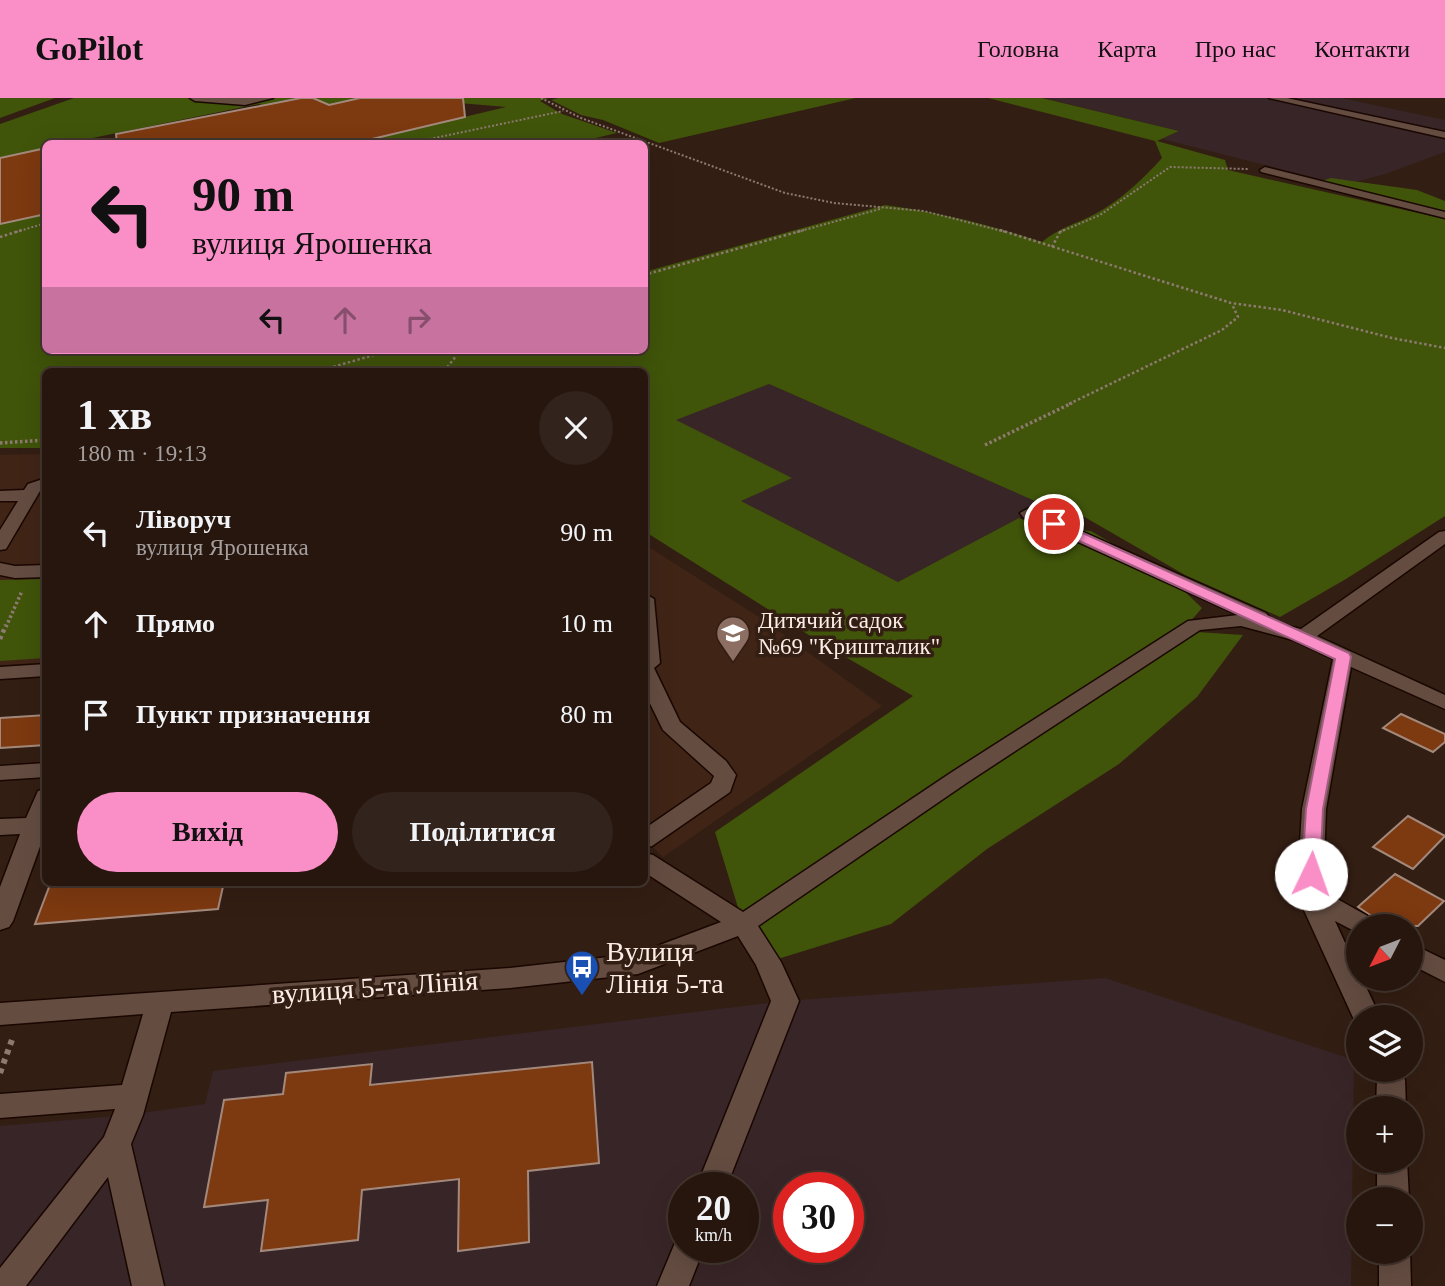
<!DOCTYPE html>
<html lang="uk">
<head>
<meta charset="utf-8">
<style>
  body { margin:0; font-family:"Times New Roman",serif; background:#32231c; color:#f1f3f6; height:100vh; display:flex; flex-direction:column; font-size:26px; white-space:nowrap }
  * { box-sizing:border-box; margin:0 }
  p { font-size:23px; color:#a49f9e }
  .icon { flex:none; width:38px; height:38px; fill:none; stroke:currentColor; stroke-width:2; stroke-linecap:round; stroke-linejoin:round }
  .map { position:relative; flex:1; overflow:hidden }
  .side { position:absolute; left:42px; top:270px; width:606px; height:518px; display:flex; flex-direction:column; background:#26160e; border-radius:10px; box-shadow:0 7px 28px #0002,0 0 0 2px #42352e }
  .side>* { flex:none }
  .top-card { position:absolute; left:42px; top:42px; width:606px; height:214px; border-radius:10px; box-shadow:0 7px 28px #0002,0 0 0 2px #42352e; background:#fa8fc8; color:#111; overflow:hidden }
  .needle { width:46px; rotate:228deg }
  .controls { position:absolute; left:1346px; top:816px; display:grid; gap:14px }
  .controls a { display:grid; place-items:center; width:77px; height:77px; border-radius:50%; background:#26160e; box-shadow:0 7px 28px #0002,0 0 0 2px #42352e; font-size:35px }
  .speed { position:absolute; left:668px; top:1074px; display:flex; gap:14px; font-size:35px; font-weight:700; text-align:center }
  .speed>* { display:grid; place-content:center; width:91px; height:91px; border-radius:50%; background:#26160e; box-shadow:0 7px 28px #0002,0 0 0 2px #42352e; line-height:1 }
  .speed small { font-size:18px; font-weight:400 }
  .speed .limit { border:10px solid #d22; background:#fff; color:#111 }
  .pin { position:absolute; display:grid; place-items:center; width:60px; height:60px; color:#fff; margin:-30px; border:4px solid #fff; border-radius:50%; box-shadow:0 2px 7px #0007 }
  .me { position:absolute; width:77px; margin:-38px; rotate:3deg; stroke-linejoin:round; filter:drop-shadow(0 0 5px #0008) }
  .turn { display:flex; align-items:center; gap:24px; height:147px; padding:0 35px; font-size:32px }
  .turn .icon { width:91px; height:91px; stroke-width:2.5 }
  .turn b { display:block; font-size:49px; line-height:60px }
  .lanes { display:flex; align-items:center; height:66px; padding:0 35px; background:#0003; justify-content:center; gap:35px; direction:ltr }
  .lanes .off { opacity:.35 }
  .round { display:grid; place-items:center; flex:none; width:74px; height:74px; border-radius:37px; background:#32231c }
  .overview { display:flex; align-items:center; justify-content:space-between; height:119px; padding:0 35px }
  h1 { font-size:42px; font-weight:800; line-height:52px }
  .cta { display:flex; gap:14px; margin-top:auto; padding:14px 35px }
  .cta a { flex:1; height:80px; border-radius:42px; background:#fa8fc8; color:#111; font-size:28px; font-weight:800; line-height:80px; text-align:center }
  .cta a+a { background:#32231c; color:#f1f3f6 }
  ul { padding:0; list-style:none }
  li { display:flex; align-items:center; gap:21px; height:91px; padding:0 35px }
  li div { flex:1 }
  li b { display:block; font-size:26px }
  li em { font-style:normal }
  header { display:flex; align-items:center; gap:42px; box-sizing:border-box; height:98px; padding:0 35px; background:#fa8fc8; color:#111 }
  header strong { font-size:33px }
  nav { display:flex; gap:38px; margin-inline-start:auto; font-size:24px }
  .map>svg:first-child { display:block }
  .built { fill:#402517 }
  .industrial { fill:#382527; fill-rule:evenodd }
  .green { fill:#40540a }
  .building { fill:#7d3910; stroke:#a3897c; stroke-width:2 }
  .lines { fill:none; stroke-linecap:round; stroke-linejoin:round }
  .minor-casing { stroke:#1a0701; stroke-width:3 }
  .path-far4 { stroke:#8d7a71; stroke-width:2; stroke-dasharray:2 2; stroke-linecap:butt }
  .path-far3 { stroke:#8d7a71; stroke-width:2.5; stroke-dasharray:2.5 2.5; stroke-linecap:butt }
  .path-far2 { stroke:#8d7a71; stroke-width:3.5; stroke-dasharray:2.5 2.5; stroke-linecap:butt }
  .path-far1 { stroke:#8d7a71; stroke-width:4.5; stroke-dasharray:3.5 3.5; stroke-linecap:butt }
  .path { stroke:#8d7a71; stroke-width:6; stroke-dasharray:5 5; stroke-linecap:butt }
  .minor { fill:#644c41; fill-rule:evenodd }
  .route { fill:#fa8fc8; stroke:#a25d82; stroke-width:2 }
  .labels { text-anchor:middle; dominant-baseline:central; stroke-width:7; stroke-linejoin:round; paint-order:stroke }
  .poi-label { font-size:23px; fill:#fcede6; stroke:#331e13; text-anchor:start }
  .near-poi-label { font-size:28px; fill:#fcede6; stroke:#331e13; text-anchor:start }
  .near-street-label { font-size:28px; fill:#fcede6; stroke:#331e13 }
</style>
</head>
<body>
<header>
<strong>GoPilot</strong>
<nav><a>Головна</a><a>Карта</a><a>Про нас</a><a>Контакти</a></nav>
</header>
<div class="map">
<svg width="1445" height="1188" viewBox="0 0 1445 1188">
  <rect width="100%" height="100%" fill="#331e13"/>
  <!-- built -->
  <g class="built">
    <path d="M 45,356 L 45,565 L 0,567 L 0,357 Z"/>
    <path d="M 644,446 L 762,521 L 882,608 L 663,759 L 644,741 Z"/>
  </g>
  <!-- industrial -->
  <g class="industrial">
    <path d="M 1044,0 L 1341,0 L 1445,22 L 1445,54 L 1385,76 L 1344,87 L 1162,41 L 1179,33 Z"/>
    <path d="M 769,286 L 1044,407 L 898,484 L 741,403 L 791,380 L 675,322 Z"/>
    <path d="M 1105,880 L 1354,962 L 1351,1188 L 0,1188 L 0,1028 L 128,1017 L 205,1006 L 213,973 L 785,903 ZM 684,1090 L 744,1090 L 744,1150 L 684,1150 ZM 789,1090 L 849,1090 L 849,1150 L 789,1150 Z"/>
  </g>
  <!-- green -->
  <g class="green">
    <path d="M 0,0 L 55,0 L 0,20 Z"/>
    <path d="M 74,0 L 360,0 L 285,16 L 259,6 L 68,45 L 46,46 L 45,50 L 0,60 L 0,26 Z"/>
    <path d="M 401,0 L 548,0 L 540,3 L 562,16 L 617,35 L 570,46 L 351,46 L 506,9 Z"/>
    <path d="M 558,0 L 856,0 L 659,45 L 603,22 L 581,17 L 551,2 Z"/>
    <path d="M 988,0 L 1042,0 L 1179,33 L 1157,43 L 1225,62 L 1228,72 L 1445,121 L 1445,418 L 1346,481 L 1280,519 L 1185,477 L 1081,417 L 1044,407 L 769,286 L 676,322 L 792,380 L 741,403 L 898,484 L 1019,420 L 1037,428 L 1091,433 L 1149,467 L 1183,492 L 1202,510 L 1182,533 L 1243,537 L 1197,599 L 1119,666 L 987,751 L 891,826 L 768,864 L 743,826 L 715,734 L 913,598 L 823,546 L 644,433 L 644,273 L 46,273 L 45,350 L 0,350 L 0,126 L 45,116 L 46,252 L 644,252 L 644,174 L 885,107 C 939,114 990,127 1042,144 C 1058,130 1076,126 1095,116 C 1121,102 1142,82 1162,60 L 1155,43 Z"/>
    <path d="M 1331,80 L 1417,92 L 1445,103 L 1445,113 L 1322,83 Z"/>
    <path d="M 45,481 L 45,560 L 0,563 L 0,482 Z"/>
  </g>
  <!-- building -->
  <g class="building">
    <path d="M 301,0 L 313,0 L 329,7 L 360,0 L 463,0 L 465,19 L 351,46 L 117,46 L 116,36 Z"/>
    <path d="M 46,50 L 46,116 L 0,126 L 0,60 Z"/>
    <path d="M 1401,616 L 1445,636 L 1445,644 L 1433,654 L 1383,630 Z"/>
    <path d="M 46,617 L 46,647 L 0,650 L 0,620 Z"/>
    <path d="M 1408,718 L 1445,738 L 1413,771 L 1373,749 Z"/>
    <path d="M 1395,776 L 1444,803 L 1418,828 L 1387,828 L 1358,809 Z"/>
    <path d="M 51,784 L 224,784 L 218,811 L 35,826 Z"/>
    <path d="M 592,964 L 599,1065 L 528,1073 L 529,1144 L 458,1153 L 459,1081 L 362,1092 L 358,1142 L 261,1153 L 268,1102 L 204,1109 L 224,1002 L 283,996 L 286,975 L 372,966 L 370,987 Z"/>
  </g>
  <g class="lines">
    <!-- minor casing -->
    <g class="minor-casing">
      <g id="minor">
        <path d="M 190,0 L 273,0 L 245,7 L 195,3 Z"/>
        <path d="M 1269,0 L 1287,0 L 1445,34 L 1445,40 Z"/>
        <path d="M 1265,69 L 1445,114 L 1445,120 L 1261,74 L 1260,72 Z"/>
        <path d="M 46,380 L 46,391 L 40,393 L 6,451 L 0,452 L 0,432 L 18,403 L 0,403 L 0,393 L 24,392 L 28,386 Z"/>
        <path d="M 1029,410 L 1266,515 L 1269,519 L 1266,523 L 1301,531 L 1439,434 L 1445,433 L 1445,446 L 1317,538 L 1445,597 L 1445,611 L 1351,569 L 1326,711 L 1323,793 L 1373,821 L 1377,828 L 1358,828 L 1358,835 L 1335,823 L 1358,873 L 1358,880 L 1362,880 L 1380,919 L 1358,919 L 1356,926 L 1297,797 L 1302,711 L 1333,561 L 1293,542 L 1241,528 L 1200,532 L 968,684 L 758,828 L 781,864 L 799,903 L 726,1090 L 696,1090 L 771,903 L 756,867 L 738,838 L 638,876 L 510,890 L 171,914 L 143,1017 L 131,1046 L 164,1188 L 132,1188 L 108,1079 L 26,1188 L 0,1188 L 0,1170 L 104,1039 L 115,1011 L 0,1020 L 0,996 L 122,987 L 143,916 L 0,927 L 0,905 L 510,870 L 636,856 L 721,824 L 644,774 L 644,755 L 653,757 L 743,814 L 952,674 L 1188,523 L 1238,517 L 1023,419 L 1020,415 Z"/>
        <path d="M 0,465 L 15,468 L 46,467 L 46,479 L 15,480 L 0,477 Z"/>
        <path d="M 644,495 L 654,501 L 660,565 L 654,570 L 680,624 L 726,663 L 736,677 L 730,694 L 652,748 L 644,750 L 644,731 L 711,685 L 714,678 L 663,632 L 644,593 Z"/>
        <path d="M 46,566 L 46,578 L 0,581 L 0,569 Z"/>
        <path d="M 46,665 L 46,679 L 0,682 L 0,668 Z"/>
        <path d="M 46,691 L 46,732 L 13,823 L 9,829 L 0,832 L 0,789 L 20,736 L 0,737 L 0,721 L 26,720 L 38,693 Z"/>
        <path d="M 1410,845 L 1445,862 L 1445,884 L 1410,866 Z"/>
        <path d="M 1372,971 L 1400,971 L 1405,982 L 1406,1010 L 1376,1010 L 1377,982 Z"/>
        <path d="M 1377,1062 L 1407,1062 L 1409,1101 L 1377,1101 Z"/>
        <path d="M 684,1137 L 684,1150 L 704,1150 L 689,1188 L 657,1188 L 677,1140 Z"/>
        <path d="M 1410,1152 L 1411,1188 L 1379,1188 L 1379,1153 Z"/>
      </g>
    </g>
    <!-- path-far4 -->
    <g class="path-far4">
      <path d="M 541,0 L 581,20 L 785,95 L 834,105 L 924,113 L 1006,134"/>
      <path d="M 406,46 L 563,13"/>
      <path d="M 16,134 L 46,125"/>
      <path d="M 797,134 L 880,111"/>
      <path d="M 1060,134 L 1100,117 L 1170,69 L 1248,71"/>
    </g>
    <!-- path-far3 -->
    <g class="path-far3">
      <path d="M 1000,132 L 1231,205 L 1282,212 L 1392,240 L 1445,250"/>
      <path d="M 0,139 L 22,132"/>
      <path d="M 1052,149 L 1060,134 L 1064,132"/>
      <path d="M 644,177 L 804,132"/>
      <path d="M 319,273 L 391,252"/>
      <path d="M 444,273 L 461,252"/>
      <path d="M 1069,306 L 1222,232 L 1238,219 L 1232,206"/>
    </g>
    <!-- path-far2 -->
    <g class="path-far2">
      <path d="M 0,345 L 46,342"/>
      <path d="M 985,347 L 1072,305"/>
      <path d="M 6,529 L 22,493"/>
    </g>
    <!-- path-far1 -->
    <path class="path-far1" d="M 0,541 L 6,527"/>
    <!-- path -->
    <path class="path" d="M 0,975 L 13,939"/>
    <!-- minor -->
    <use href="#minor" class="minor"/>
  </g>
  <!-- route -->
  <path class="route" d="M 1054,422 L 1349,555 L 1351,559 L 1323,711 L 1320,776 L 1318,780 L 1304,780 L 1302,776 L 1306,711 L 1335,561 L 1049,429 L 1049,423 Z"/>
  <!-- icons -->
  <defs>
    <g id="school-pin" transform="scale(1.75)"><path d="M0 17L-7.5 6A9.5 9.5 0 1 1 7.5 6Z" fill="#8d6e63" stroke="#331e13"/><path d="M0-5L7-2L0 1L-7-2ZM-4 1L0 2.5L4 1V4Q0 6-4 4Z" fill="#fff"/></g>
    <g id="bus-pin" transform="scale(1.75)"><path d="M0 17L-7.5 6A9.5 9.5 0 1 1 7.5 6Z" fill="#1a4fb4" stroke="#331e13"/><path d="M-5-6H5V4H4V6H2V4H-2V6H-4V4H-5ZM-3.5-4V0h7V-4ZM-3.5 1.2v1.5H-2V1.2ZM2 1.2v1.5H3.5V1.2Z" fill="#fff"/></g>
  </defs>
  <g fill-rule="evenodd">
    <use href="#school-pin" x="733" y="535"/>
    <use href="#bus-pin" x="582" y="869"/>
  </g>
  <g class="labels">
    <!-- poi labels -->
    <g class="poi-label">
      <text x="758" y="522">Дитячий садок<tspan x="758" dy="26">№69 "Кришталик"</tspan></text>
    </g>
    <!-- near-poi labels -->
    <g class="near-poi-label">
      <text x="606" y="853">Вулиця<tspan x="606" dy="32">Лінія 5-та</tspan></text>
    </g>
    <!-- near-street labels -->
    <g class="near-street-label">
      <text transform="translate(375 889) rotate(-4)">вулиця 5-та Лінія</text>
    </g>
  </g>
</svg>
<div class="controls">
<a><svg class="needle" viewBox="-14 -14 28 28"><path d="M0-13l5 13h-10z" fill="#e53935"/><path d="M0 13l5-13h-10z" fill="#a49f9e"/></svg></a>
<a><svg class="icon" aria-label="layers" viewBox="0 0 24 24"><path d="M12 4l9 5-9 5-9-5zM3 14l9 5 9-5"/></svg></a>
<a>+</a>
<a>−</a>
</div>
<div class="speed"><div>20<small>km/h</small></div><div class="limit">30</div></div>
<div class="pin" style="left:1054px;top:426px;background:#d93025"><svg class="icon" aria-label="arrive" viewBox="0 0 24 24"><path d="M6 21V4h12l-3 4 3 4H6"/></svg></div>
<svg class="me" style="left:1311px;top:776px" viewBox="-20 -20 40 40"><circle r="19" fill="#fff"/><path d="M0-13L10 11 0 6-10 11z" fill="#fa8fc8"/></svg>
<div class="top-card">
<div class="turn"><svg class="icon" aria-label="left" viewBox="0 0 24 24"><path d="M17 20v-9H6M10 6l-5 5 5 5"/></svg><div><b>90 m</b>вулиця Ярошенка</div></div>
<div class="lanes"><svg class="icon" aria-label="left" viewBox="0 0 24 24"><path d="M17 20v-9H6M10 6l-5 5 5 5"/></svg><svg class="icon off" aria-label="ahead" viewBox="0 0 24 24"><path d="M12 20V5M6 11l6-6 6 6"/></svg><svg class="icon off" aria-label="right" viewBox="0 0 24 24"><path d="M7 20v-9h11M14 6l5 5-5 5"/></svg></div>
</div>
<section class="side">
<div class="overview"><div><h1>1 хв</h1><p>180 m · 19:13</p></div><a class="round"><svg class="icon" aria-label="close" viewBox="0 0 24 24"><path d="M6 6l12 12M18 6L6 18"/></svg></a></div>
<ul>
<li><svg class="icon" aria-label="left" viewBox="0 0 24 24"><path d="M17 20v-9H6M10 6l-5 5 5 5"/></svg><div><b>Ліворуч</b><p>вулиця Ярошенка</p></div><em>90 m</em></li>
<li><svg class="icon" aria-label="ahead" viewBox="0 0 24 24"><path d="M12 20V5M6 11l6-6 6 6"/></svg><div><b>Прямо</b></div><em>10 m</em></li>
<li><svg class="icon" aria-label="arrive" viewBox="0 0 24 24"><path d="M6 21V4h12l-3 4 3 4H6"/></svg><div><b>Пункт призначення</b></div><em>80 m</em></li>
</ul>
<div class="cta"><a>Вихід</a><a>Поділитися</a></div>
</section>
</div>
</body>
</html>
